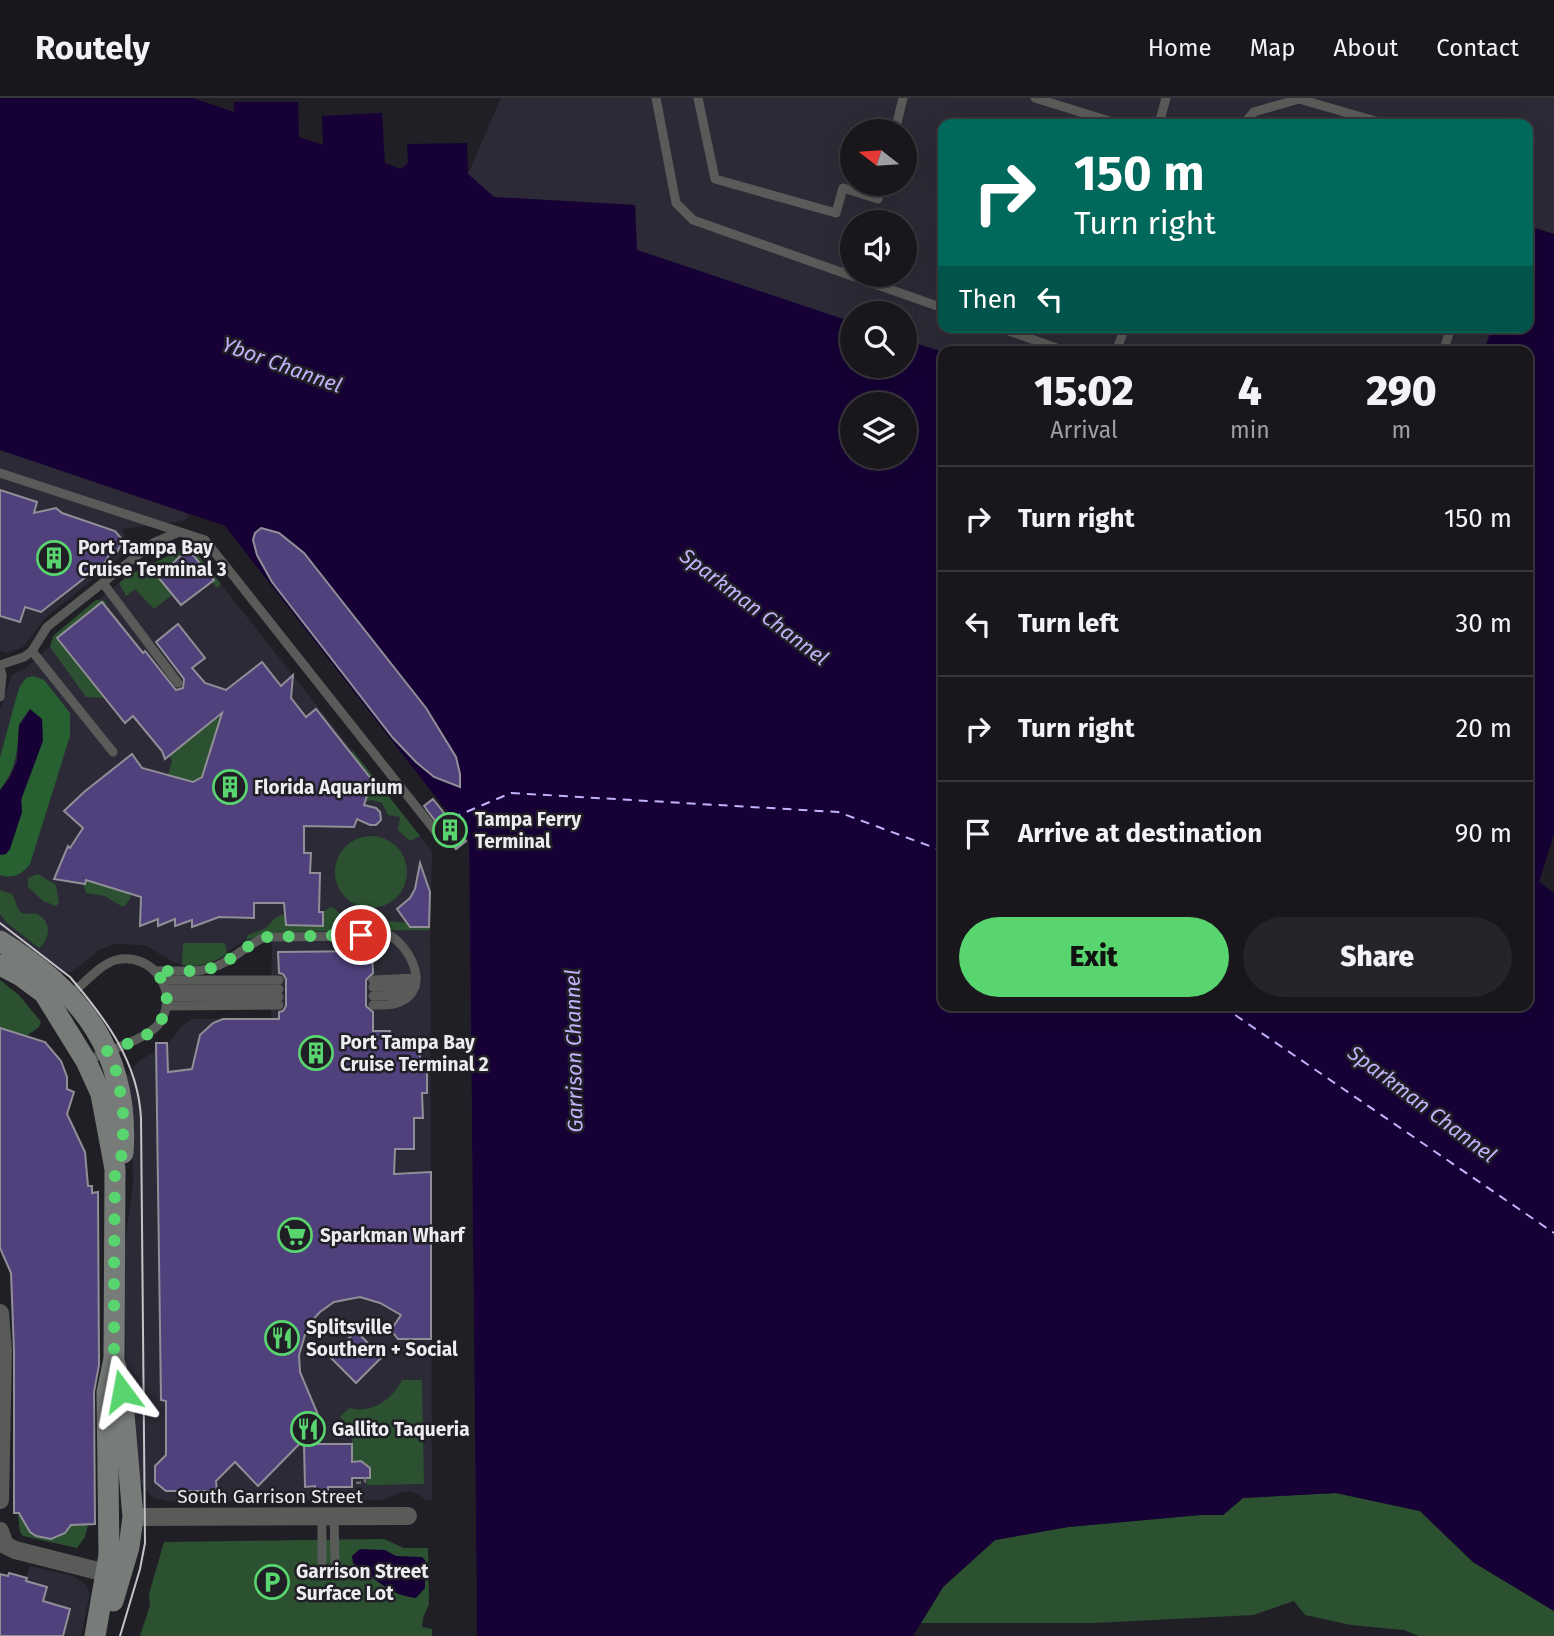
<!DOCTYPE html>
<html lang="en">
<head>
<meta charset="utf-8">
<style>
  body { margin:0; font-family:"Fira Sans",sans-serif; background:#262429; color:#f1f3f6; height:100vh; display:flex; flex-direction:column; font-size:26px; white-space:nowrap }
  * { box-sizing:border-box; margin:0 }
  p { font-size:23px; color:#9f9fa3 }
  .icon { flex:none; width:38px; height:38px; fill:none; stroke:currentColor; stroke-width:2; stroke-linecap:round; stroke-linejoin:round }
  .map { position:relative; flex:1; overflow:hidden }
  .details { position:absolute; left:938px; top:248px; width:595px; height:665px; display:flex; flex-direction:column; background:#19171c; border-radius:14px; box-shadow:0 7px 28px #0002,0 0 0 2px #37363b }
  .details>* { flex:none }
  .guide { position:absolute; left:938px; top:21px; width:595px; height:214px; border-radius:14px; box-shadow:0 7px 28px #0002,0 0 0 2px #37363b; background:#00695c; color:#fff; overflow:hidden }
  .needle { width:46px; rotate:287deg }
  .tools { position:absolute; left:840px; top:21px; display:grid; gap:14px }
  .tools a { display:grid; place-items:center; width:77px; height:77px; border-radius:50%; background:#19171c; box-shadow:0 7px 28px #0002,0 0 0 2px #37363b; font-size:35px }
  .pin { position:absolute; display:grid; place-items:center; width:60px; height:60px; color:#fff; margin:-30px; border:4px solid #fff; border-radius:50%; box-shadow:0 2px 7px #0007 }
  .me { position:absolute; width:77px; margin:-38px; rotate:347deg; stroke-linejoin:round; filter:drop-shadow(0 0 5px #0008) }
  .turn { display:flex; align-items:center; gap:24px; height:147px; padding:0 21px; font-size:32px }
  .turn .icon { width:91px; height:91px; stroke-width:2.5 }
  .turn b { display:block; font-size:49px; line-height:60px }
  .then { display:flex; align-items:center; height:66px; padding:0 21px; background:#0003; gap:14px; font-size:26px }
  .eta { display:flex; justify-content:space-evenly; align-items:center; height:119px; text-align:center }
  .eta b { font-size:42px; font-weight:800; line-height:49px }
  .primary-button { display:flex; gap:14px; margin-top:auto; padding:14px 21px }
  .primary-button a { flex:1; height:80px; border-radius:42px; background:#59d56f; color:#111; font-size:28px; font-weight:800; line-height:80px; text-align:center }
  .primary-button a+a { background:#262429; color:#f1f3f6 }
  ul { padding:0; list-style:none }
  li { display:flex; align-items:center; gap:21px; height:105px; padding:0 21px; border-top:2px solid #37363b }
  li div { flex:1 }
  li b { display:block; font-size:26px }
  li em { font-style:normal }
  header { display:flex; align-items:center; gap:42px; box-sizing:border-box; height:98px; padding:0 35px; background:#19171c; border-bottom:2px solid #37363b }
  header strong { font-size:33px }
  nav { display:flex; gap:38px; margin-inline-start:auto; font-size:24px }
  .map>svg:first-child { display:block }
  .built { fill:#2c2a36; fill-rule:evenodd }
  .green { fill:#2b5130 }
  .forest { fill:#276031 }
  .water { fill:#160036; fill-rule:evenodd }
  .pier { fill:#211f26 }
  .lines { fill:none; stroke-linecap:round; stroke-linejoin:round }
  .ferry { stroke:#c1b2fa; stroke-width:2; stroke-dasharray:9 7; stroke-linecap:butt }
  .building { fill:#50417c; stroke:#908f97; stroke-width:2 }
  .path { stroke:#6f6d73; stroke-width:2.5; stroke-dasharray:5 3.5; stroke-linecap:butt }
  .lane { stroke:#585b58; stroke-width:9 }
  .street { stroke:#585b58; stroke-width:18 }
  .secondary { stroke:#777c78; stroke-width:21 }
  .tram { stroke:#c4c3c8; stroke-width:2 }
  .route { stroke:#59d56f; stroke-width:12; stroke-dasharray:0 21.6 }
  .labels { text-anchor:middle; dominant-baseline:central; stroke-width:5; stroke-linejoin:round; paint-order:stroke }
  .poi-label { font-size:19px; font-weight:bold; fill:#edecf1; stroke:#211f26; text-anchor:start }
  .street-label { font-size:19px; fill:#edecf1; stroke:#211f26 }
  .water-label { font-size:21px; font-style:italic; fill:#c1b2fa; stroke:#211f26 }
</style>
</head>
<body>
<header>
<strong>Routely</strong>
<nav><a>Home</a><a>Map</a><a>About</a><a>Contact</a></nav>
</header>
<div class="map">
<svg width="1554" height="1538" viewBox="0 0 1554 1538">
  <rect width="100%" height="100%" fill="#211f26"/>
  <!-- built -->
  <g class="built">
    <path d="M 501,0 L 1554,0 L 1554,136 L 1528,128 L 1528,26 L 943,26 L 943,229 L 1492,229 L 1484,254 L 943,254 L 905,242 L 905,215 L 852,215 L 852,224 L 637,152 L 635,107 L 494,99 L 468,76 ZM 852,33 L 905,33 L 905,86 L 852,86 ZM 852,124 L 905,124 L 905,177 L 852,177 Z"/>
    <path d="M 0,352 L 189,416 L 185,423 L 122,431 L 128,447 L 123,457 L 45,520 L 23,549 L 8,555 L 0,553 Z"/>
    <path d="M 190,447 L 432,753 L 430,832 L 432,1402 L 427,1402 L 412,1393 L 402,1394 L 382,1402 L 171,1404 L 154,1400 L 143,1390 L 138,1382 L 126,1290 L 124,1151 L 133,1087 L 132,1010 L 127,978 L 139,963 L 169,945 L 181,929 L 192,921 L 271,921 L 272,834 L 249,839 L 212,865 L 187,868 L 175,865 L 145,847 L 116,846 L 100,851 L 72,874 L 59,876 L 0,836 L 0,612 L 12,577 L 23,572 L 50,549 L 53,538 L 129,477 Z"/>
    <path d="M 30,1468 L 73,1478 L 85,1486 L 90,1495 L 81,1538 L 10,1538 Z"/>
  </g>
  <!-- green -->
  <g class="green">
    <path d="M 190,447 L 221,486 L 217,490 L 212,484 L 214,482 L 188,451 L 158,479 L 172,497 L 154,511 L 135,491 L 126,498 L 119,485 L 129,477 Z"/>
    <path d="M 96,502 L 106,503 L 105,508 L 102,504 L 57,540 L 105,600 L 86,599 L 50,549 L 53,538 Z"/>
    <path d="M 209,618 L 220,621 L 202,679 L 193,684 L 168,677 L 172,663 L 167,650 Z"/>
    <path d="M 353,653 L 420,738 L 410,743 L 398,732 L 400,719 L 388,717 L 382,705 L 371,702 L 362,705 L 350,655 Z"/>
    <circle cx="371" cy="774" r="36"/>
    <path d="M 38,776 L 56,787 L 59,805 L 56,808 L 43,803 L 28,789 L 28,780 Z"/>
    <path d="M 86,782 L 130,795 L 131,799 L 125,808 L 121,808 L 105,798 L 86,795 L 83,786 Z"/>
    <path d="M 0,792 L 12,796 C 16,801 16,812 22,815 C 28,817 34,814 39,817 C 52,825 50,841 39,850 L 7,825 L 0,816 Z"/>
    <path d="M 331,809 C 340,813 343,822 353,825 C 364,829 374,823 386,823 C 401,824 416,826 430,827 L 430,832 L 272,834 L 246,842 L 248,837 L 266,830 L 275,820 L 284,816 L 286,827 L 323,828 L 323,814 Z"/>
    <path d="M 183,845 L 225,845 L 227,856 C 212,865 200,870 182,867 Z"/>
    <path d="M 0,882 L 19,897 L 41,924 L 39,929 L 25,939 L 0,930 Z"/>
    <path d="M 402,1282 L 422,1282 L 424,1386 L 367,1387 L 367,1380 L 370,1380 L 361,1363 L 352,1364 L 352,1331 L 340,1319 L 349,1310 C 371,1316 392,1302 402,1282 Z"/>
    <path d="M 1336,1395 L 1420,1413 L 1473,1464 L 1554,1513 L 1554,1538 L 1419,1538 L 1404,1532 L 1351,1527 L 1305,1517 L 1294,1503 L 1253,1517 L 1094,1525 L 921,1525 L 943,1489 L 995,1442 L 1068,1429 L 1200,1417 L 1223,1417 L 1243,1400 Z"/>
    <path d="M 77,1414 L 77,1427 L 88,1427 L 85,1439 L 77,1450 L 23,1438 L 20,1434 L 18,1415 L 21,1415 C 25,1435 47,1450 65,1434 C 71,1429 74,1421 77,1414 Z"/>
    <path d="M 384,1441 L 404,1450 L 428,1450 L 429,1506 L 423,1520 L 422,1529 L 432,1531 L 432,1538 L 140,1538 L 150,1507 L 149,1496 L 164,1444 Z"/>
  </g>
  <!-- forest -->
  <path class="forest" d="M 33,578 L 44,582 L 70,615 L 70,638 L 30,766 C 21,777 14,781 0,777 L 0,757 L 6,756 L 22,714 L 19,627 C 17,655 17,669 0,692 L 0,659 L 19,590 L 26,580 Z"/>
  <!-- water -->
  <g class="water">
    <path d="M 0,0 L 193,0 L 234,14 L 234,4 L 298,4 L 299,39 L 323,47 L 322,18 L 382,15 L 385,65 L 401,71 L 408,65 L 407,46 L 467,45 L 468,76 L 494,99 L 635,107 L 637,152 L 852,224 L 852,268 L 905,268 L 905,242 L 943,254 L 943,908 L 1528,908 L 1528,254 L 1484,254 L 1492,229 L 1528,229 L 1528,128 L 1554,136 L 1554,736 L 1539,784 L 1554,795 L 1554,1513 L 1473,1464 L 1420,1413 L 1336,1395 L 1243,1400 L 1223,1417 L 1200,1417 L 1068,1429 L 995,1442 L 943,1489 L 913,1538 L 477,1538 L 469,742 L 225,428 L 0,352 ZM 852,306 L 905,306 L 905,359 L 852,359 Z"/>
    <path d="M 30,611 L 42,621 L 43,643 L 21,702 L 22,714 L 10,751 L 6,756 L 0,757 L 0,692 L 10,679 L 17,663 L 19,627 Z"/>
    <path d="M 360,1451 L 385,1452 L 396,1458 L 422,1459 L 425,1462 L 425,1490 L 416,1500 C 388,1497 376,1480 353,1465 L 352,1458 Z"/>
  </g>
  <!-- pier -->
  <path class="pier" d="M 189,416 L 225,428 L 469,742 L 477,1538 L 474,1538 L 465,743 L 223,431 L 188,419 Z"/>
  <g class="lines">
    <!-- ferry -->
    <g class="ferry">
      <path d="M 452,720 L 511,695 L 838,714 L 943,753"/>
      <path d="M 1222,908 L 1554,1135"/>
    </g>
  </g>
  <!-- building -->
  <g class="building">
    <path d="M 0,392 L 37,404 L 34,415 L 56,410 L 62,415 L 115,433 L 121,440 L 122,445 L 117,454 L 110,456 L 105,464 L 41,514 L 25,509 L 20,524 L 0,518 Z"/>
    <path d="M 261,430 L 279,435 L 304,455 L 426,610 L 456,659 L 460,676 L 460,689 L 434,679 L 416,664 L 393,640 L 272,484 L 257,457 L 253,442 L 255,435 Z"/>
    <path d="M 188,451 L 214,482 L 181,507 L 158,479 Z"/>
    <path d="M 102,504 L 143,555 L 145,553 L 176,592 L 183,590 L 184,581 L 156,544 L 178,526 L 205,560 L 192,570 L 205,585 L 226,592 L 262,564 L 281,588 L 293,577 L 291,600 L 306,619 L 316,611 L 372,682 L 364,707 L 376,710 L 380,714 L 381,722 L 376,727 L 370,727 L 357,721 L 354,729 L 304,728 L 304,755 L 311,755 L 310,775 L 320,775 L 319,814 L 323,814 L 323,828 L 286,827 L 284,805 L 254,805 L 254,820 L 219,819 L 192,829 L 192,822 L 175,828 L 175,821 L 158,828 L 158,821 L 140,828 L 141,799 L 86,782 L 85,786 L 54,781 L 68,748 L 70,750 L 83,730 L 64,713 L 84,694 L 132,656 L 142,670 L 193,684 L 202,679 L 222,615 L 165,661 L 162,653 L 133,618 L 125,625 L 57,540 Z"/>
    <path d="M 433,701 L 466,743 L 456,751 L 424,708 Z"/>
    <path d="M 420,765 L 430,794 L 429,829 L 410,829 L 397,811 L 410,800 L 415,791 Z"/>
    <path d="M 372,853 L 373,875 L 366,882 L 366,908 L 373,914 L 373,933 L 390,933 L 390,946 L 420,945 L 420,964 L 427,964 L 427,995 L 422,995 L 423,1020 L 414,1020 L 414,1051 L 395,1051 L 394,1076 L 431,1074 L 431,1241 L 398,1241 L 391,1232 L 401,1217 L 380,1205 L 360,1199 L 334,1204 L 320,1214 L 308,1227 L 299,1257 L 300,1274 L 321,1324 L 258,1388 L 235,1364 L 216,1383 L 217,1393 L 166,1393 L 155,1384 L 155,1368 L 166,1357 L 166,1303 L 161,1302 L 156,945 L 167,945 L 168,974 L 192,971 L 200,937 L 213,925 L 223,921 L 279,921 L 279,914 L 283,913 L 286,908 L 286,881 L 283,876 L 279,875 L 278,854 Z"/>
    <path d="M 0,930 L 45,944 L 61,963 L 67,979 L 67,991 L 74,994 L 67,1016 L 85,1054 L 88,1088 L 92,1088 L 92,1095 L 98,1094 L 99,1267 L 94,1294 L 95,1426 L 71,1427 L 65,1435 L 51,1441 L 36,1438 L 30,1434 L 19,1415 L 14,1415 L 14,1253 L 11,1175 L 0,1150 Z"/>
    <path d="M 356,1233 L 382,1259 L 356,1285 L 330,1259 Z"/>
    <path d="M 304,1346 L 352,1346 L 352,1364 L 361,1363 L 370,1370 L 370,1380 L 352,1380 L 352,1389 L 328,1389 L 328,1395 L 315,1395 L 315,1388 L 305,1389 Z"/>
    <path d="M 9,1475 L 27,1480 L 26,1483 L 47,1489 L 43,1503 L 70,1511 L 63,1538 L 0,1538 L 0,1476 L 8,1478 Z"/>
  </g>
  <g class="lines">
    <!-- path -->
    <g class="path">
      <path d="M 444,727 L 452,720"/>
      <path d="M 420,1258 L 431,1258"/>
      <path d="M 356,1385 L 365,1384 L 365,1380"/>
    </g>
    <!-- lane -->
    <g class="lane">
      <path d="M 656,0 L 676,105 L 693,122 L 943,210"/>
      <path d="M 698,0 L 715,81 L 836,115 L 843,90 L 878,101 L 881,86"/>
      <path d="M 1035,0 L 1119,26"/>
      <path d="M 1159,26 L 1166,0"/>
      <path d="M 1244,26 L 1254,14 L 1299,1 L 1386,26"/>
      <path d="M 895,33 L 903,0"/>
      <path d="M 998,229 L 1068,254"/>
      <path d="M 1116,254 L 1125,229"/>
      <path d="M 1443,254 L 1451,229"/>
      <path d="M 0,375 L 205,442 L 437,735"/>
      <path d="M 103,485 L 178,585"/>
      <path d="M 32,553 L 113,654"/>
      <path d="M 0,567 L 24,559 L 32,553 L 47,529 L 153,445 L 179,434"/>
      <path d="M 0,570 L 2,577 L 0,599"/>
      <path d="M 155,873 C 174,872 199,876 217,868 C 234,861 248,846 265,839 L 391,838 C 411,851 431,890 400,904 C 392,908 381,907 373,907"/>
      <path d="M 162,882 L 279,882"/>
      <path d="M 373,882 L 416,880"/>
      <path d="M 373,889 L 415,889"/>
      <path d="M 166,891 L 279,891"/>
      <path d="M 69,898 C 83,887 100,866 116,862 C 153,853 182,896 158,927 C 146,941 105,954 86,963"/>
      <path d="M 373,898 L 409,897"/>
      <path d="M 167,899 L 279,899"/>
      <path d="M 166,908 L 279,907"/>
      <path d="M 322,1418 L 322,1464"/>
      <path d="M 334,1418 L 335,1464"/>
    </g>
    <!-- street -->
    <g class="street">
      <path d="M 0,1215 L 3,1253 L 0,1402"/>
      <path d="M 133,1419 L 408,1418"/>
      <path d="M 0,1433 L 5,1447 L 15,1452 L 106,1475"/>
    </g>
    <!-- secondary -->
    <g class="secondary">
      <path d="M 0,843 C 82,894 130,955 123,1055"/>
      <path d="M 0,867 L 21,878 L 44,895 L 86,963 L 101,996 L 115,1071 L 114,1261 L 107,1294 L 109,1457 L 95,1538"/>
      <path d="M 113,1503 L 129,1449 L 133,1419 L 122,1293 L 115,1266"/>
    </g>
    <!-- tram -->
    <path class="tram" d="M 0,825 L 70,879 C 106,921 138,964 141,1020 L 145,1445 L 140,1471 L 120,1538"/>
  </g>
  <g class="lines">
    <!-- route -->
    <path class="route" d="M 122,1293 L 114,1261 L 114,1178 L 115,1072 L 123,1054 L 123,1011 L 117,975 L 107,953 C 120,949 136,943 148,936 C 170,922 173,891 155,873 C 174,872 199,876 217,868 C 234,861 248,846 265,839 L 361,837"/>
  </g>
  <!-- icons -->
  <defs>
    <g id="building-ring" transform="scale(1.75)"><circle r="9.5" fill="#211f26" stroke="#59d56f" stroke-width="1.5"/><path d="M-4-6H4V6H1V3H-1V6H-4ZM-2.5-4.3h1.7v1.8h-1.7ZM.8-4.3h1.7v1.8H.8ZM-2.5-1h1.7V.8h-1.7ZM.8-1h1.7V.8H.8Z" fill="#59d56f"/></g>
    <g id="supermarket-ring" transform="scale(1.75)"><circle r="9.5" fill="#211f26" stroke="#59d56f" stroke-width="1.5"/><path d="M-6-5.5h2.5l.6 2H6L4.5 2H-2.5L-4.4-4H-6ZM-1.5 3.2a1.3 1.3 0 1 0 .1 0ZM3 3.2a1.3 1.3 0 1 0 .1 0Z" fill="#59d56f"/></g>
    <g id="restaurant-ring" transform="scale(1.75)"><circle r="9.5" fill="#211f26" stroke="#59d56f" stroke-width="1.5"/><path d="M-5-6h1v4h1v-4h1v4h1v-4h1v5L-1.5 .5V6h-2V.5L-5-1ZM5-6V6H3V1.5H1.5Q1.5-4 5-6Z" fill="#59d56f"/></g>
    <g id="parking-ring" transform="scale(1.75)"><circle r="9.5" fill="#211f26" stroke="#59d56f" stroke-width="1.5"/><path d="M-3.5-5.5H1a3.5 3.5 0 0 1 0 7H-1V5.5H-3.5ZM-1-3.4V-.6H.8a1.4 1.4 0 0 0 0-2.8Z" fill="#59d56f"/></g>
  </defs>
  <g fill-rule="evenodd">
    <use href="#building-ring" x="54" y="460"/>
    <use href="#building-ring" x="230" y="689"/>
    <use href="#building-ring" x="450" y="732"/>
    <use href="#building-ring" x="316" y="955"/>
    <use href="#supermarket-ring" x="295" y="1137"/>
    <use href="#restaurant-ring" x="282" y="1240"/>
    <use href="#restaurant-ring" x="308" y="1331"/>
    <use href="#parking-ring" x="272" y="1484"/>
  </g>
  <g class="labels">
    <!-- poi labels -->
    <g class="poi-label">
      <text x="78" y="449">Port Tampa Bay<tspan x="78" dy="22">Cruise Terminal 3</tspan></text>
      <text x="254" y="689">Florida Aquarium</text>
      <text x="475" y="721">Tampa Ferry<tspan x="475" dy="22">Terminal</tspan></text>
      <text x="340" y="944">Port Tampa Bay<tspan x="340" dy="22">Cruise Terminal 2</tspan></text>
      <text x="320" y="1137">Sparkman Wharf</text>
      <text x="306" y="1229">Splitsville<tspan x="306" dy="22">Southern + Social</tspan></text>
      <text x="332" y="1331">Gallito Taqueria</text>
      <text x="296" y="1473">Garrison Street<tspan x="296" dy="22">Surface Lot</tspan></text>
    </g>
    <!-- street labels -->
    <g class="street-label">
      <text x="270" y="1398">South Garrison Street</text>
    </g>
    <!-- water labels -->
    <g class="water-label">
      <text transform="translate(282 267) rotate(20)">Ybor Channel</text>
      <text transform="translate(754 509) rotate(37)">Sparkman Channel</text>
      <text transform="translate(574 953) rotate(-91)">Garrison Channel</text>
      <text transform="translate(1422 1006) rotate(37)">Sparkman Channel</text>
    </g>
  </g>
</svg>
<div class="tools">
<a><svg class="needle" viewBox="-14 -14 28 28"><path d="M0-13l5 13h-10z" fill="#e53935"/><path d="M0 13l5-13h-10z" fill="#9f9fa3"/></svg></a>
<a><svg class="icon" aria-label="sound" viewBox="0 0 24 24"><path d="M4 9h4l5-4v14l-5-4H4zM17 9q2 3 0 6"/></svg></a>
<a><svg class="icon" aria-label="search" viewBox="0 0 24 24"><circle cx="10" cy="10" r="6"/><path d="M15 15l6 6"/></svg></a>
<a><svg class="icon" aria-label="layers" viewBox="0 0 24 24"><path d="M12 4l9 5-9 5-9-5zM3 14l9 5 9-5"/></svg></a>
</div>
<div class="pin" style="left:361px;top:837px;background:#d93025"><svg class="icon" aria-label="arrive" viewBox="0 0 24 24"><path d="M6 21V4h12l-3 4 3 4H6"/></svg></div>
<svg class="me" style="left:122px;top:1293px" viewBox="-20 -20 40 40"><path d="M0-17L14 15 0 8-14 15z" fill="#59d56f" stroke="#fff" stroke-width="4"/></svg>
<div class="guide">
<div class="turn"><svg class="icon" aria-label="right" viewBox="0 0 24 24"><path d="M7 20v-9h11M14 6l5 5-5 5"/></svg><div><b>150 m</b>Turn right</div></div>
<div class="then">Then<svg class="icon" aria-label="left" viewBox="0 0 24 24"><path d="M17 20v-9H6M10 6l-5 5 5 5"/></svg></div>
</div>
<section class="details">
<div class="eta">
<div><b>15:02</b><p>Arrival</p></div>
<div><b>4</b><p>min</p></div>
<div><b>290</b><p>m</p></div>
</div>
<ul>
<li><svg class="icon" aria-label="right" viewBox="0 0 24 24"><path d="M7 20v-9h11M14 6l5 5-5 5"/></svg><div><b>Turn right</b></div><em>150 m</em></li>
<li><svg class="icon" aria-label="left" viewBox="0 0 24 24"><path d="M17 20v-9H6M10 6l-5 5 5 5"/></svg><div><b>Turn left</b></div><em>30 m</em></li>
<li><svg class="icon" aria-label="right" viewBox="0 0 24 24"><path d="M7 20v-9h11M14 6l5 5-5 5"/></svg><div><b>Turn right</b></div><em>20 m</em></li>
<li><svg class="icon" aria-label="arrive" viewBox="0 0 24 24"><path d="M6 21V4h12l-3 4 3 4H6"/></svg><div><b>Arrive at destination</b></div><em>90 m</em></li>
</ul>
<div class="primary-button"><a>Exit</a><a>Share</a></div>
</section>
</div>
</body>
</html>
